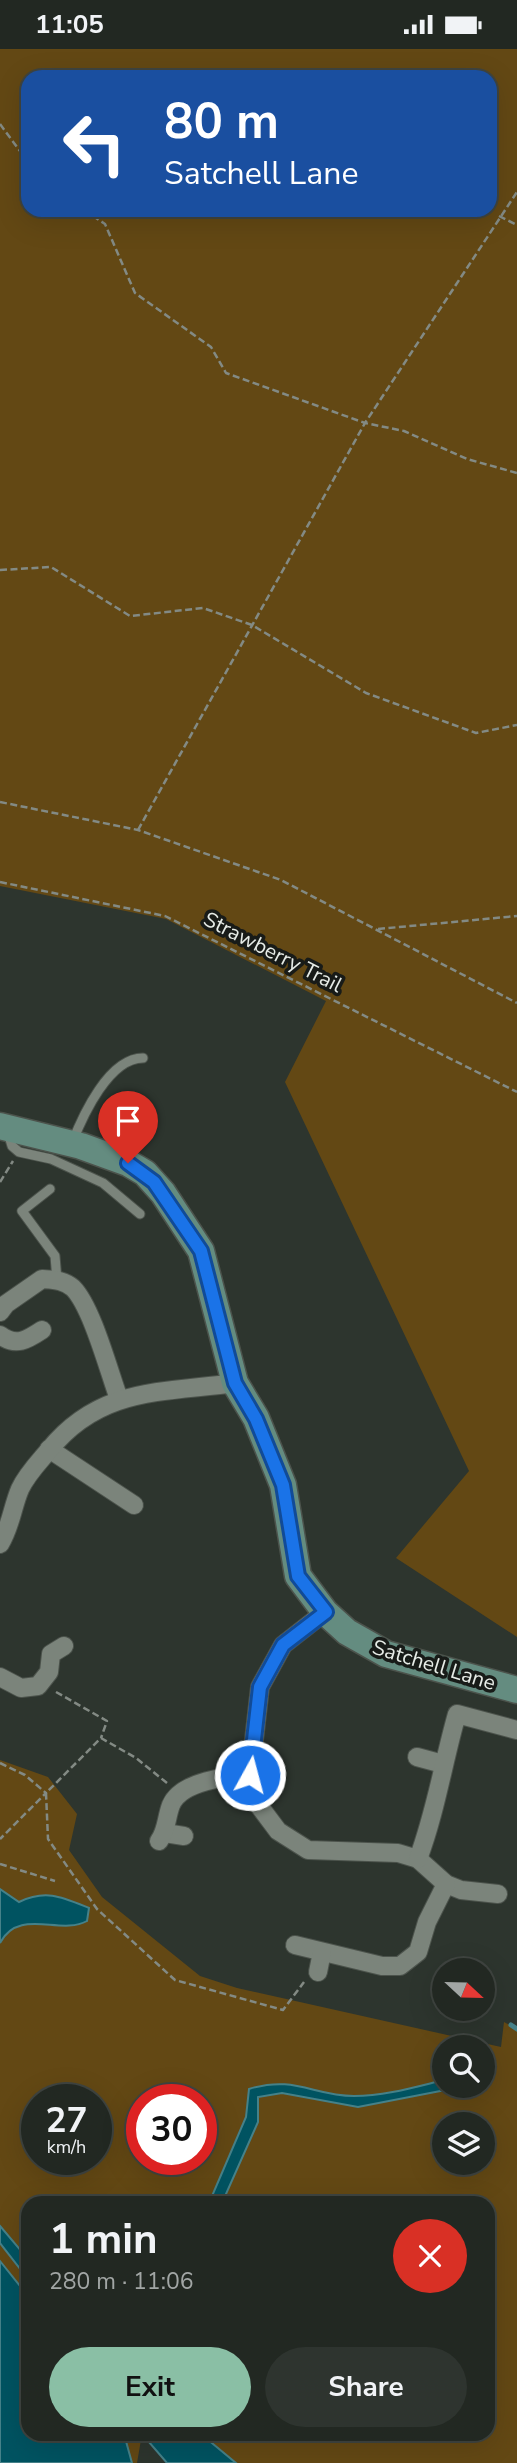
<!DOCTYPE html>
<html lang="en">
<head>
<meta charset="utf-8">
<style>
  body { margin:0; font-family:"Nunito Sans",sans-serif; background:#2e342f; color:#f1f3f6; height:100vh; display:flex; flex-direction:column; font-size:26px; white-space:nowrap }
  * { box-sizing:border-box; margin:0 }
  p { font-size:23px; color:#a2a6a5 }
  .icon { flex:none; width:38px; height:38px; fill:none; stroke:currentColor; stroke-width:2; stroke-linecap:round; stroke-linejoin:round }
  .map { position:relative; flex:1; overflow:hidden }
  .panel { position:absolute; left:21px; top:2147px; width:474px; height:245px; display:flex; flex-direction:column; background:#222822; border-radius:21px; box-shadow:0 7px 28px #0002,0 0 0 2px #3f4440 }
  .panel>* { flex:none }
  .guide { position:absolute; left:21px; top:21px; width:476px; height:147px; border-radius:21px; box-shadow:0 7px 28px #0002,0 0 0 2px #3f4440; background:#1a4fa0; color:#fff; overflow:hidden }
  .needle { width:46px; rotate:112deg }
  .tools { position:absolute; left:432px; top:1909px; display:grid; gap:14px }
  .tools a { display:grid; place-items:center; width:63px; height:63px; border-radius:50%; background:#222822; box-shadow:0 7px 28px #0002,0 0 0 2px #3f4440; font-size:35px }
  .speed { position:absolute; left:21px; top:2035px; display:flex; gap:14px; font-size:35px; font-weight:700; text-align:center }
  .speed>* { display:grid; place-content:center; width:91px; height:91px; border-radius:50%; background:#222822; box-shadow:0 7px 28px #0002,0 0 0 2px #3f4440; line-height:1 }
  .speed small { font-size:18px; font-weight:400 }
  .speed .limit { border:10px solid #d22; background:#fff; color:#111 }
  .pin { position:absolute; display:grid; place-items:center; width:60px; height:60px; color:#fff; margin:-72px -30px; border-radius:50% 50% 50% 0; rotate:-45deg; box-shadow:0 0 7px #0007 }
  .pin .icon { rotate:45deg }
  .me { position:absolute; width:77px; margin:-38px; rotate:7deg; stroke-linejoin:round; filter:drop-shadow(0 0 5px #0008) }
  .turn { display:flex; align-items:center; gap:24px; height:147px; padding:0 28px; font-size:32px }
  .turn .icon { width:91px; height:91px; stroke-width:2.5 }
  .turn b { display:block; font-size:49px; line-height:60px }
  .round { display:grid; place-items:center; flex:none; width:74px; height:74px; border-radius:37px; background:#2e342f }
  .head { display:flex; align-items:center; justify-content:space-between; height:119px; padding:0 28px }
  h1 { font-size:42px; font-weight:700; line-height:52px }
  .primary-button { display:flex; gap:14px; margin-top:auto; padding:14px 28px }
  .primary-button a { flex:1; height:80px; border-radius:42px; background:#8abfa5; color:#111; font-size:28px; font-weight:700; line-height:80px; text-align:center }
  .primary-button a+a { background:#2e342f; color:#f1f3f6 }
  .status { display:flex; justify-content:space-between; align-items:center; height:49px; padding:0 35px; background:#222822; direction:ltr }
  .status svg { height:19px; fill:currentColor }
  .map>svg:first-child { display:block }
  .green { fill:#634814; fill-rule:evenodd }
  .water { fill:#005361; stroke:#458189; stroke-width:2 }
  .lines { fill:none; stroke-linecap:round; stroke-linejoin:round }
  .stream { stroke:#458189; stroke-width:5 }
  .lane-casing { stroke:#4c534c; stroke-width:11 }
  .street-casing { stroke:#4c534c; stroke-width:20 }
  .secondary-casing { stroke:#4c534c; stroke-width:29 }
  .path { stroke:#838a84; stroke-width:2.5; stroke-dasharray:7 3.5; stroke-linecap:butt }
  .lane { stroke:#7b847b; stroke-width:9 }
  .street { stroke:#7b847b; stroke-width:18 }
  .secondary { stroke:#648c80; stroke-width:26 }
  .route-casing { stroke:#114b97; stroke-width:18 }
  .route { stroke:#1a73e8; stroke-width:12 }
  .labels { text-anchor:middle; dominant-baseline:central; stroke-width:7; stroke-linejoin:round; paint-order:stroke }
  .street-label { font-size:21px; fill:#e7ece7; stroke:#181b18 }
</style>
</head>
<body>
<div class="status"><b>11:05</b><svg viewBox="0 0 49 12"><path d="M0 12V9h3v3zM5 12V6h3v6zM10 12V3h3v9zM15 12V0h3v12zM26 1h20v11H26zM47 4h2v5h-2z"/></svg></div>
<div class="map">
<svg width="517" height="2414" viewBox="0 0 517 2414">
  <rect width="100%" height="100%" fill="#2d352e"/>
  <!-- green -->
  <g class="green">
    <path d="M 0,0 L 517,0 L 517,1588 L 396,1509 L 469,1422 L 285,1033 L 326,952 L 166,870 L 0,837 ZM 28,28 L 490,28 L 490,161 L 28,161 Z"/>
    <path d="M 0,1711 L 48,1728 L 77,1765 L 69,1801 L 102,1848 L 200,1927 L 237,1939 L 501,1998 L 504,1973 L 517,1980 L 517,2414 L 235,2414 L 211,2393 L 217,2385 L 488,2385 L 488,2154 L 222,2154 L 258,2073 L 258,2048 L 282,2043 L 358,2058 L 459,2037 L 483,2037 L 483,1998 L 444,1998 L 444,2031 C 415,2038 385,2047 354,2047 C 313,2047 295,2026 249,2040 L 246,2068 L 209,2154 L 28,2154 L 28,2385 L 142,2385 L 137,2414 L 0,2414 ZM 37,2051 L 96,2051 L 96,2110 L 37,2110 ZM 142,2051 L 201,2051 L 201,2110 L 142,2110 ZM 444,2076 L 483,2076 L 483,2114 L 444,2114 Z"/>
  </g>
  <!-- water -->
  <g class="water">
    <path d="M 0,1840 L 19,1853 C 46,1840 62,1848 89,1859 L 87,1872 C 60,1887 19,1858 0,1894 Z"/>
    <path d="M 444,2031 L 444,2037 L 461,2038 L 358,2058 L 282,2044 L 258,2048 L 258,2073 L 222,2154 L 209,2154 L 246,2068 L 249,2040 C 295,2026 313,2047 354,2047 C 385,2047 415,2038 444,2031 Z"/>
    <path d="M 0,2177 L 28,2210 L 28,2230 L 0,2194 Z"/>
    <path d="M 0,2212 L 28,2247 L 28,2385 L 124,2385 L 132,2414 L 0,2414 Z"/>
    <path d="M 142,2385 L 201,2385 L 236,2414 L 167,2414 Z"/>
  </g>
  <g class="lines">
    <!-- stream -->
    <path class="stream" d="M 511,1976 L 517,1980"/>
    <!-- lane casing -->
    <g class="lane-casing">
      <g id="lane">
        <path d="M 8,1084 L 12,1097 L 19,1103 L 51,1110 L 103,1134 L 140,1165"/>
        <path d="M 72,1094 C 83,1066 109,1009 143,1009"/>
        <path d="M 50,1140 L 22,1162 L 55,1207 L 57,1231"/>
      </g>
    </g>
    <!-- street casing -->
    <g class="street-casing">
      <g id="street">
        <path d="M 0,1263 L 6,1255 L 42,1230 C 54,1231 64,1231 73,1239 C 92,1258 109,1323 119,1350"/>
        <path d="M 0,1286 C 16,1298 27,1291 42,1281"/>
        <path d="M 49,1400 L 134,1456"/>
        <path d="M 0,1495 C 11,1477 12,1459 20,1440 C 27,1425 39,1413 49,1401 C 100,1338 161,1344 235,1334"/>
        <path d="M 325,1563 L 283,1596 L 260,1638 L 250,1726 L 257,1754 L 278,1782 L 308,1801 L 398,1804 L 418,1810 L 446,1835 L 461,1841 L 498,1845"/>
        <path d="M 0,1628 L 21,1639 L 38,1637 L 49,1623 L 51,1605 L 64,1597"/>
        <path d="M 417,1708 L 443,1715"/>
        <path d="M 165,1784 L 184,1787"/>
        <path d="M 159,1792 C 167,1781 166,1769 171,1756 C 181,1732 228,1727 250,1726"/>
        <path d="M 418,1810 C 436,1762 443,1714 457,1665 L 517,1681"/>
        <path d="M 295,1896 L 382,1917 L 400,1917 L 418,1903 L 427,1873 L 446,1835"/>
        <path d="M 318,1923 L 322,1903"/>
      </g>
    </g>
    <!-- secondary casing -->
    <g class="secondary-casing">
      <path id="secondary" d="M 0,1077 L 81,1097 L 128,1114 L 145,1124 L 163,1144 L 201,1202 L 235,1334 L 256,1369 L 283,1436 L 298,1527 L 325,1563 L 347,1583 L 386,1605 L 517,1641"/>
    </g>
    <!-- path -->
    <g class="path">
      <path d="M 0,75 L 28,113"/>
      <path d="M 84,161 L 105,175 L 135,244 L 211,298 L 226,324 L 365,374 L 404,382 L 467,410 L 517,424"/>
      <path d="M 499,167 L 517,176"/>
      <path d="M 0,521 L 51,518 L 130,567 L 203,559 L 252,576 L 366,644 L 476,684 L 517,676"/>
      <path d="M 0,753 L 138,781 L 281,831 L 517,954"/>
      <path d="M 138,781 L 365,374 L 517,143"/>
      <path d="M 0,833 L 165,867 L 517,1043"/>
      <path d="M 378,880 L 517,867"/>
      <path d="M 0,1133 L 13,1112"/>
      <path d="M 56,1643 L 107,1672 L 101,1689"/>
      <path d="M 0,1714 L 25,1726 L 46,1744 L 0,1790"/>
      <path d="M 167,1734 L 136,1709 L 101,1689 L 46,1744 L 48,1790 L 97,1860 L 175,1931 L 283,1961 L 304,1933"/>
      <path d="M 0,1815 L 55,1832"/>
    </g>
    <!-- lane -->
    <use href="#lane" class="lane"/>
    <!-- street -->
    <use href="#street" class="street"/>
    <!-- secondary -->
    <use href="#secondary" class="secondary"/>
  </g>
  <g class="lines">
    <!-- route casing -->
    <g class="route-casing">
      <path id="route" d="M 128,1114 L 154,1133 L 201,1202 L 235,1334 L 256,1370 L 283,1436 L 298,1527 L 326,1563 L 283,1596 L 260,1638 L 250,1726"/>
    </g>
    <!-- route -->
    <use href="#route" class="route"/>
  </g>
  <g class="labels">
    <!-- street labels -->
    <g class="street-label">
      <text transform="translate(273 903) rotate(27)">Strawberry Trail</text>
      <text transform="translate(434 1616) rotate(17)">Satchell Lane</text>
    </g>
  </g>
</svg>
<div class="tools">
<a><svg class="needle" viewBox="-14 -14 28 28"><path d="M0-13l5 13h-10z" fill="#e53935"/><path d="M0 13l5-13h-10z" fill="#a2a6a5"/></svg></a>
<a><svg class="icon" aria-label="search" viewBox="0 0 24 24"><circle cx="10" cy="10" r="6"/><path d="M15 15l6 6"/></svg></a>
<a><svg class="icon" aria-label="layers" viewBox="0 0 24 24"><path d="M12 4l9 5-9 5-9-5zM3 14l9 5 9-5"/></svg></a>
</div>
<div class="speed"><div>27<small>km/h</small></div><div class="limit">30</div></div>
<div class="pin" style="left:128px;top:1114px;background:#d93025"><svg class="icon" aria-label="arrive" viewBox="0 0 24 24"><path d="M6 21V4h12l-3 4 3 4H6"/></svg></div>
<svg class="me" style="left:250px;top:1726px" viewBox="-20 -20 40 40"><circle r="17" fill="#1a73e8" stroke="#fff" stroke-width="3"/><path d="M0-11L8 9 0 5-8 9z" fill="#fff"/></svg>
<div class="guide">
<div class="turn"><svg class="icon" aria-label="left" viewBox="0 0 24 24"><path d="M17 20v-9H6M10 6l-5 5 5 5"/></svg><div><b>80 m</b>Satchell Lane</div></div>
</div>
<section class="panel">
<div class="head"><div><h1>1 min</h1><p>280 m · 11:06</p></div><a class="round" style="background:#d93025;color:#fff"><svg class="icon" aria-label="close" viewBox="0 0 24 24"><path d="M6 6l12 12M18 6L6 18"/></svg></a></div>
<div class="primary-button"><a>Exit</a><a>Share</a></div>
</section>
</div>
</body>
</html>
